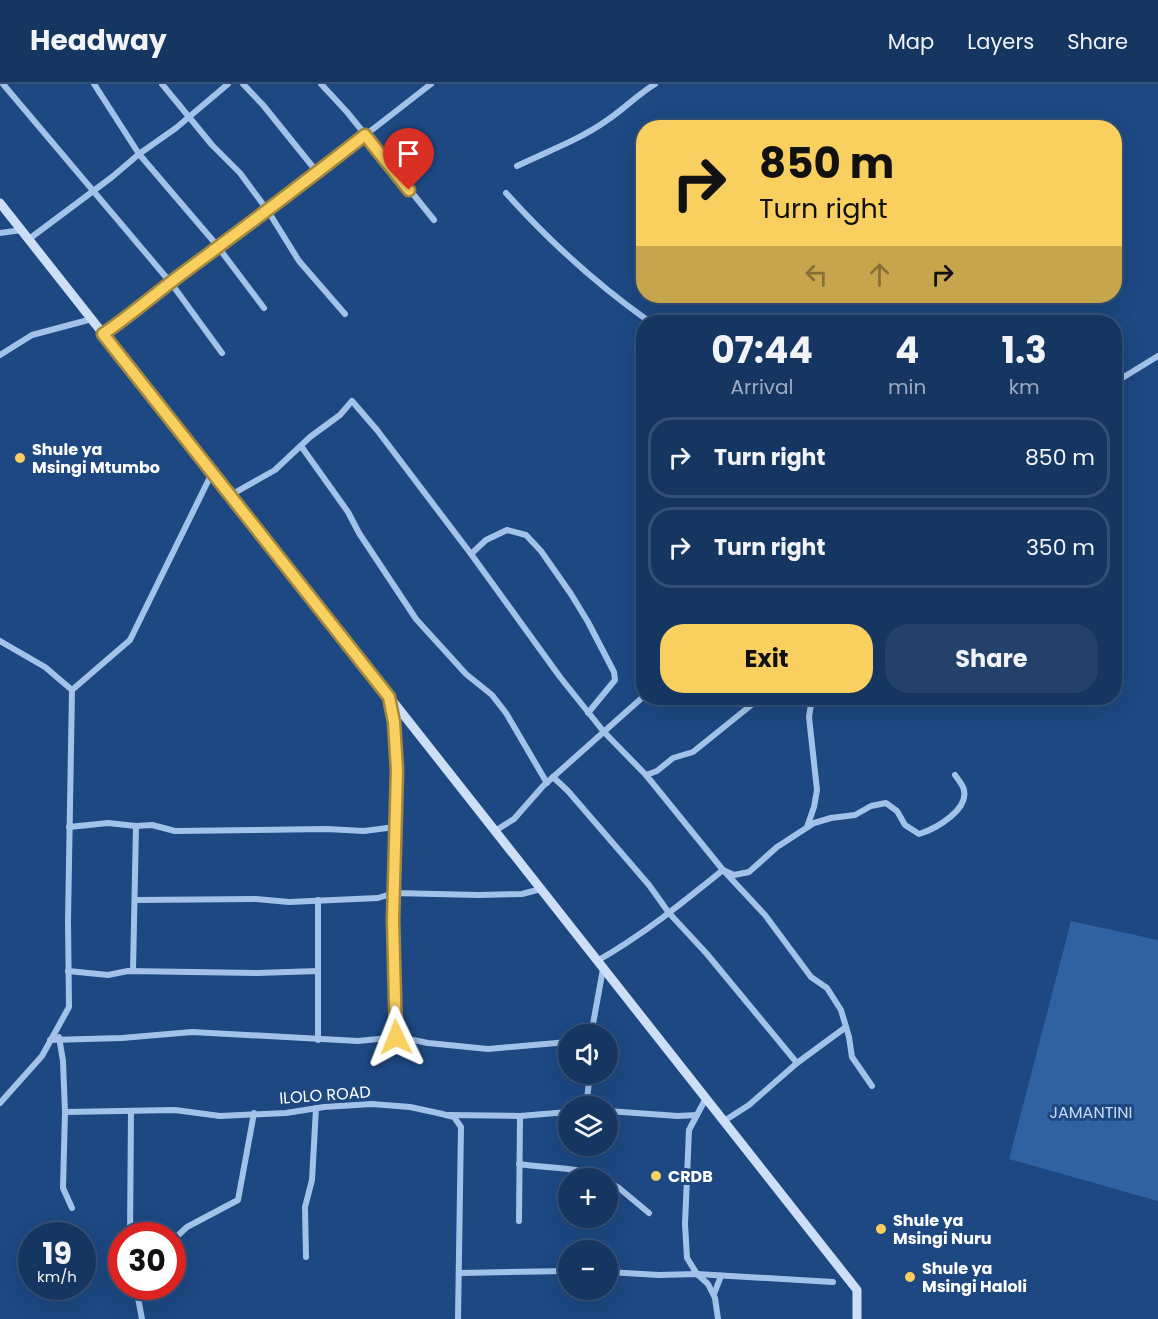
<!DOCTYPE html>
<html lang="en">
<head>
<meta charset="utf-8">
<style>
  body { margin:0; font-family:Poppins,sans-serif; background:#23416b; color:#f1f3f6; height:100vh; display:flex; flex-direction:column; font-size:22px; white-space:nowrap }
  * { box-sizing:border-box; margin:0 }
  p { font-size:20px; color:#9eabbe }
  .icon { flex:none; width:33px; height:33px; fill:none; stroke:currentColor; stroke-width:2; stroke-linecap:round; stroke-linejoin:round }
  .map { position:relative; flex:1; overflow:hidden }
  .details { position:absolute; left:636px; top:231px; width:486px; height:390px; display:flex; flex-direction:column; background:#163662; border-radius:24px; box-shadow:0 6px 24px #0002,0 0 0 2px #355077 }
  .details>* { flex:none }
  .guide { position:absolute; left:636px; top:36px; width:486px; height:183px; border-radius:24px; box-shadow:0 6px 24px #0002,0 0 0 2px #355077; background:#f9cf60; color:#111; overflow:hidden }
  .controls { position:absolute; left:558px; top:940px; display:grid; gap:12px }
  .controls a { display:grid; place-items:center; width:60px; height:60px; border-radius:50%; background:#163662; box-shadow:0 6px 24px #0002,0 0 0 2px #355077; font-size:30px }
  .speed { position:absolute; left:18px; top:1138px; display:flex; gap:12px; font-size:30px; font-weight:700; text-align:center }
  .speed>* { display:grid; place-content:center; width:78px; height:78px; border-radius:50%; background:#163662; box-shadow:0 6px 24px #0002,0 0 0 2px #355077; line-height:1 }
  .speed small { font-size:15px; font-weight:400 }
  .speed .limit { border:9px solid #d22; background:#fff; color:#111 }
  .pin { position:absolute; display:grid; place-items:center; width:51px; height:51px; color:#fff; margin:-62px -26px; border-radius:50% 50% 50% 0; rotate:-45deg; box-shadow:0 0 6px #0007 }
  .pin .icon { rotate:45deg }
  .me { position:absolute; width:66px; margin:-33px; rotate:358deg; stroke-linejoin:round; filter:drop-shadow(0 0 4px #0008) }
  .turn { display:flex; align-items:center; gap:21px; height:126px; padding:0 24px; font-size:27px }
  .turn .icon { width:78px; height:78px; stroke-width:2.5 }
  .turn b { display:block; font-size:42px; line-height:51px }
  .lanes { display:flex; align-items:center; height:57px; padding:0 24px; background:#0003; justify-content:center; gap:30px; direction:ltr }
  .lanes .off { opacity:.35 }
  .eta { display:flex; justify-content:space-evenly; align-items:center; height:102px; text-align:center }
  .eta b { font-size:36px; font-weight:700; line-height:42px }
  .cta { display:flex; gap:12px; margin-top:auto; padding:12px 24px }
  .cta a { flex:1; height:69px; border-radius:24px; background:#f9cf60; color:#111; font-size:24px; font-weight:700; line-height:69px; text-align:center }
  .cta a+a { background:#23416b; color:#f1f3f6 }
  ul { padding:0; list-style:none }
  li { display:flex; align-items:center; gap:18px; height:81px; margin:0 12px 9px; padding:0 12px; border:3px solid #355077; border-radius:24px }
  li div { flex:1 }
  li b { display:block; font-size:22px }
  li em { font-style:normal }
  header { display:flex; align-items:center; gap:36px; box-sizing:border-box; height:84px; padding:0 30px; background:#163662; border-bottom:2px solid #355077 }
  header strong { font-size:28px }
  nav { display:flex; gap:33px; margin-inline-start:auto; font-size:21px }
  .map>svg:first-child { display:block }
  .green { fill:#3061a0 }
  .lines { fill:none; stroke-linecap:round; stroke-linejoin:round }
  .street { stroke:#a2c2e9; stroke-width:6 }
  .secondary { stroke:#cddff7; stroke-width:9 }
  .route-casing { stroke:#a2873e; stroke-width:15 }
  .route { stroke:#f9cf60; stroke-width:10 }
  .poi-dot { fill:#f9cf60; stroke:#1d4882; stroke-width:2 }
  .labels { text-anchor:middle; dominant-baseline:central; stroke-width:6; stroke-linejoin:round; paint-order:stroke }
  .poi-label { font-size:16px; font-weight:bold; fill:#fff; stroke:#1d4882; text-anchor:start }
  .street-label { font-size:16px; fill:#fff; stroke:#1d4882 }
  .park-label { font-size:16px; fill:#c7dcf7; stroke:#1d4882 }
</style>
</head>
<body>
<header>
<strong>Headway</strong>
<nav><a>Map</a><a>Layers</a><a>Share</a></nav>
</header>
<div class="map">
<svg width="1158" height="1235" viewBox="0 0 1158 1235">
  <rect width="100%" height="100%" fill="#1d4882"/>
  <!-- green -->
  <path class="green" d="M 1071,837 L 1158,856 L 1158,1117 L 1009,1075 Z"/>
  <g class="lines">
    <!-- street -->
    <g class="street">
      <path d="M 3,0 L 171,199 L 222,269"/>
      <path d="M 94,0 L 139,70 L 215,159 L 264,224"/>
      <path d="M 162,0 L 212,61 L 240,89 L 268,127 L 299,177 L 345,230"/>
      <path d="M 243,0 L 263,21 L 317,88"/>
      <path d="M 321,0 L 347,28 L 434,136"/>
      <path d="M 517,82 C 546,68 579,56 606,37 C 623,26 637,11 655,0"/>
      <path d="M 506,109 C 551,159 596,200 650,238"/>
      <path d="M 0,149 L 22,146"/>
      <path d="M 29,155 L 112,93 L 139,70 L 176,44 L 228,0"/>
      <path d="M 103,250 C 131,231 156,209 183,189 C 267,128 349,64 431,0"/>
      <path d="M 0,271 L 32,251 L 92,235"/>
      <path d="M 1114,299 L 1158,272"/>
      <path d="M 301,362 L 348,428 L 359,449 L 416,535 L 466,590 L 492,611 L 506,629 L 547,699"/>
      <path d="M 229,412 L 275,386 L 310,353 L 340,331 L 352,317 L 377,346 L 471,470 L 560,593 L 604,648 L 646,691 L 723,786 L 765,831 L 811,893 L 827,904 L 841,926 L 849,953 L 852,973 L 872,1002"/>
      <path d="M 471,470 L 486,456 L 507,446 L 526,451 L 541,467 L 571,510 L 588,538 L 614,588 L 615,596 L 588,629"/>
      <path d="M 0,557 L 45,583 L 72,606"/>
      <path d="M 389,614 C 397,655 396,691 395,733 C 394,806 390,880 396,953"/>
      <path d="M 646,691 L 657,687 L 673,674 L 693,668 L 760,614"/>
      <path d="M 553,693 L 568,707 L 649,801 L 669,829 L 707,870 L 797,979"/>
      <path d="M 69,743 L 108,739 L 136,742 L 152,741 L 175,747 L 327,745 L 364,747 L 395,743"/>
      <path d="M 807,743 L 814,723 L 817,706 L 809,633 L 812,614"/>
      <path d="M 495,747 L 514,735 L 543,702 L 644,612"/>
      <path d="M 136,816 L 256,815 L 289,818 L 378,814 L 394,809 L 478,811 L 522,810 L 541,805"/>
      <path d="M 597,877 C 644,850 681,820 723,786 L 734,791 L 749,788 L 777,763 L 814,739 L 831,734 L 855,731 L 871,722 L 886,719 L 897,727 L 905,741 L 919,750 C 935,745 972,725 963,703 C 961,699 958,695 955,691"/>
      <path d="M 68,887 L 108,891 L 128,887 L 257,889 L 318,887"/>
      <path d="M 133,887 L 136,742"/>
      <path d="M 591,951 L 603,885"/>
      <path d="M 59,953 L 63,977 L 65,1028 L 63,1104 L 72,1124"/>
      <path d="M 50,956 L 122,954 L 192,948 L 358,957 L 399,953 L 428,959 L 488,965 L 568,958"/>
      <path d="M 318,956 L 318,816"/>
      <path d="M 706,1014 L 689,1046 L 685,1140 L 687,1174 L 697,1190 L 708,1200 L 715,1214 L 718,1235"/>
      <path d="M 0,1019 L 42,972 L 69,923 L 68,837 L 72,606 L 130,556 L 212,389"/>
      <path d="M 586,1023 L 590,990"/>
      <path d="M 608,1027 L 678,1032 L 697,1031"/>
      <path d="M 65,1028 L 175,1026 L 220,1032 L 286,1029 L 324,1023 L 372,1020 L 410,1023 L 438,1029 L 454,1033 L 461,1043 L 458,1235"/>
      <path d="M 449,1031 L 520,1032 L 568,1028"/>
      <path d="M 724,1037 L 749,1021 L 797,979 L 846,943"/>
      <path d="M 519,1080 C 547,1085 576,1081 602,1095"/>
      <path d="M 608,1098 L 619,1104 L 649,1129"/>
      <path d="M 519,1137 L 520,1032"/>
      <path d="M 130,1152 L 131,1027"/>
      <path d="M 172,1157 L 187,1143 L 238,1116 L 254,1029"/>
      <path d="M 306,1173 L 305,1123 L 312,1096 L 316,1024"/>
      <path d="M 608,1188 L 659,1191 L 697,1190 L 833,1198"/>
      <path d="M 460,1189 L 568,1187"/>
      <path d="M 136,1203 L 142,1235"/>
      <path d="M 714,1210 L 721,1192"/>
    </g>
    <!-- secondary -->
    <path class="secondary" d="M 0,119 L 857,1206 L 857,1235"/>
  </g>
  <g class="lines">
    <!-- route casing -->
    <g class="route-casing">
      <path id="route" d="M 396,953 L 393,836 L 397,686 L 394,638 L 389,613 L 103,250 C 131,231 156,209 183,189 C 244,144 305,98 365,51 L 409,106"/>
    </g>
    <!-- route -->
    <use href="#route" class="route"/>
  </g>
  <!-- markers -->
  <g class="poi-dot">
    <circle cx="20" cy="374" r="6"/>
    <circle cx="656" cy="1092" r="6"/>
    <circle cx="881" cy="1145" r="6"/>
    <circle cx="910" cy="1193" r="6"/>
  </g>
  <g class="labels">
    <!-- poi labels -->
    <g class="poi-label">
      <text x="32" y="365">Shule ya<tspan x="32" dy="18">Msingi Mtumbo</tspan></text>
      <text x="668" y="1092">CRDB</text>
      <text x="893" y="1136">Shule ya<tspan x="893" dy="18">Msingi Nuru</tspan></text>
      <text x="922" y="1184">Shule ya<tspan x="922" dy="18">Msingi Haloli</tspan></text>
    </g>
    <!-- street labels -->
    <g class="street-label">
      <text transform="translate(325 1011) rotate(-4)">ILOLO ROAD</text>
    </g>
    <!-- park labels -->
    <g class="park-label">
      <text x="1091" y="1028">JAMANTINI</text>
    </g>
  </g>
</svg>
<div class="controls">
<a><svg class="icon" aria-label="sound" viewBox="0 0 24 24"><path d="M4 9h4l5-4v14l-5-4H4zM17 9q2 3 0 6"/></svg></a>
<a><svg class="icon" aria-label="layers" viewBox="0 0 24 24"><path d="M12 4l9 5-9 5-9-5zM3 14l9 5 9-5"/></svg></a>
<a>+</a>
<a>−</a>
</div>
<div class="speed"><div>19<small>km/h</small></div><div class="limit">30</div></div>
<div class="pin" style="left:409px;top:106px;background:#d93025"><svg class="icon" aria-label="arrive" viewBox="0 0 24 24"><path d="M6 21V4h12l-3 4 3 4H6"/></svg></div>
<svg class="me" style="left:396px;top:953px" viewBox="-20 -20 40 40"><path d="M0-17L14 15 0 8-14 15z" fill="#f9cf60" stroke="#fff" stroke-width="4"/></svg>
<div class="guide">
<div class="turn"><svg class="icon" aria-label="right" viewBox="0 0 24 24"><path d="M7 20v-9h11M14 6l5 5-5 5"/></svg><div><b>850 m</b>Turn right</div></div>
<div class="lanes"><svg class="icon off" aria-label="left" viewBox="0 0 24 24"><path d="M17 20v-9H6M10 6l-5 5 5 5"/></svg><svg class="icon off" aria-label="ahead" viewBox="0 0 24 24"><path d="M12 20V5M6 11l6-6 6 6"/></svg><svg class="icon" aria-label="right" viewBox="0 0 24 24"><path d="M7 20v-9h11M14 6l5 5-5 5"/></svg></div>
</div>
<section class="details">
<div class="eta">
<div><b>07:44</b><p>Arrival</p></div>
<div><b>4</b><p>min</p></div>
<div><b>1.3</b><p>km</p></div>
</div>
<ul>
<li><svg class="icon" aria-label="right" viewBox="0 0 24 24"><path d="M7 20v-9h11M14 6l5 5-5 5"/></svg><div><b>Turn right</b></div><em>850 m</em></li>
<li><svg class="icon" aria-label="right" viewBox="0 0 24 24"><path d="M7 20v-9h11M14 6l5 5-5 5"/></svg><div><b>Turn right</b></div><em>350 m</em></li>
</ul>
<div class="cta"><a>Exit</a><a>Share</a></div>
</section>
</div>
</body>
</html>
